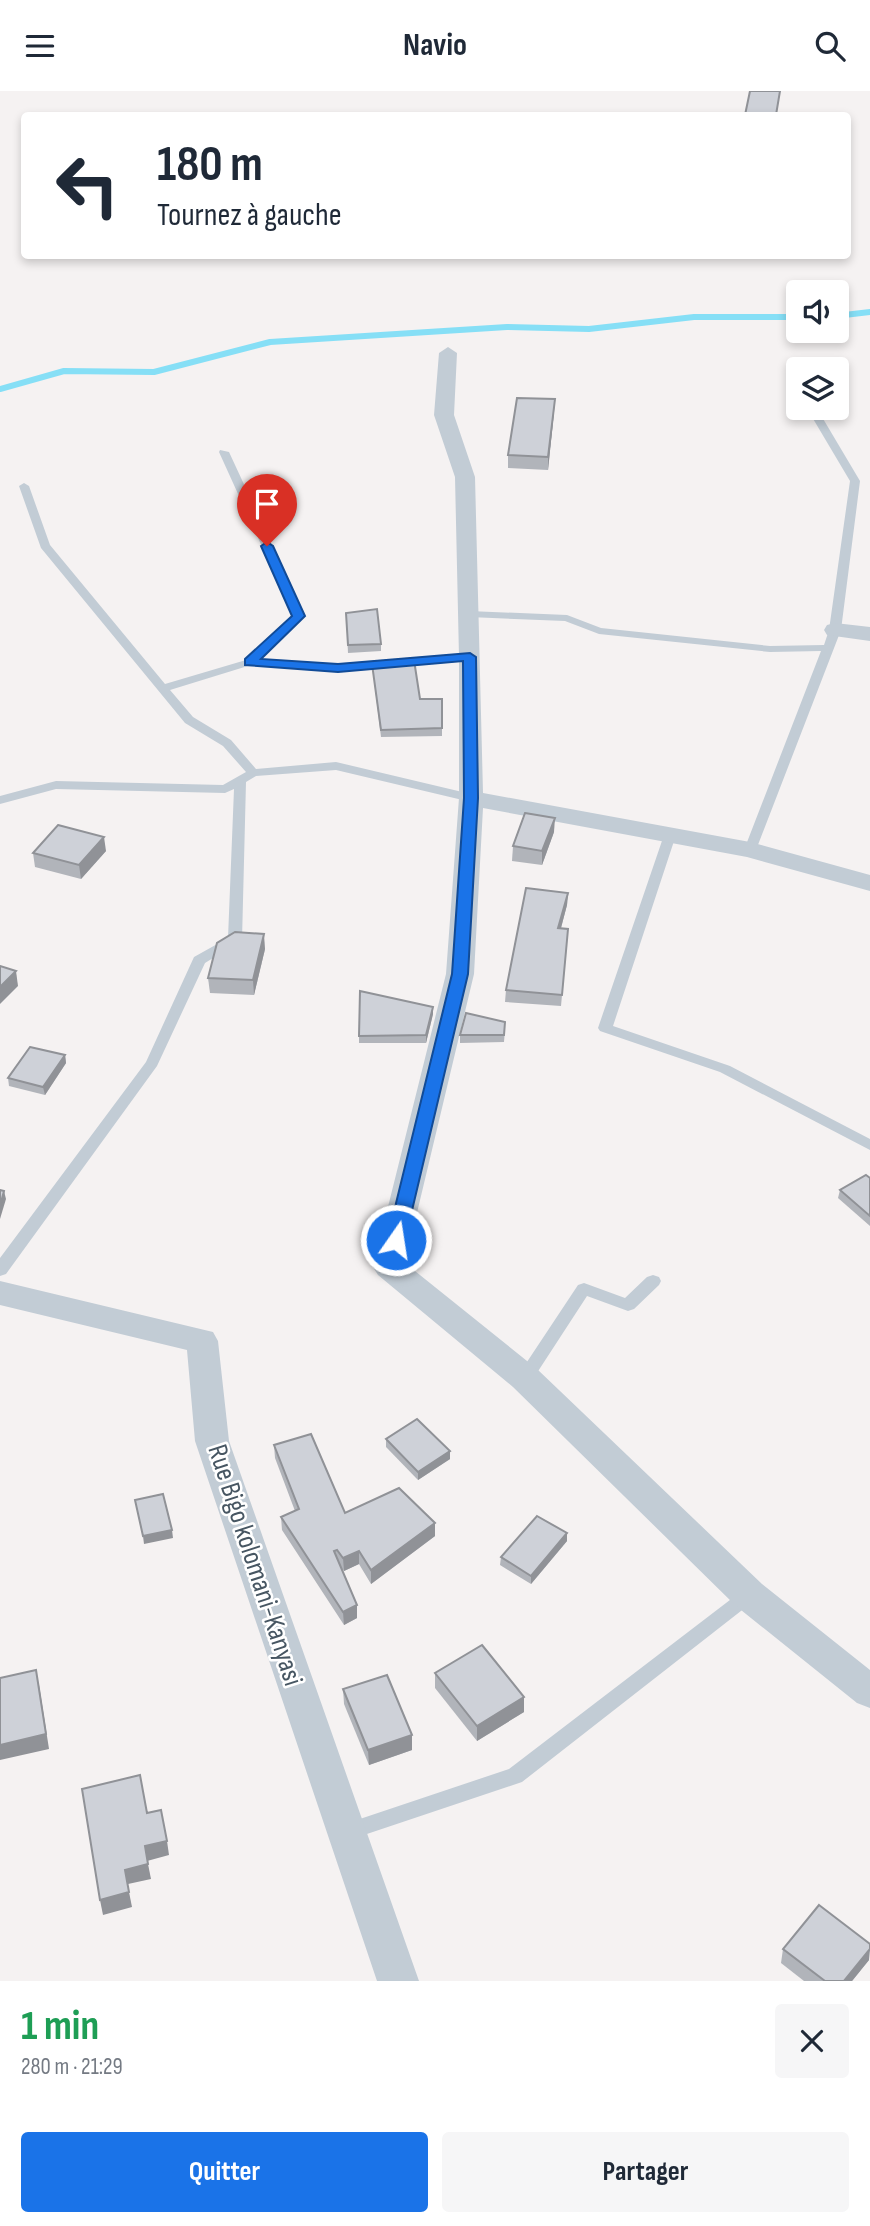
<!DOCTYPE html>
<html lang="fr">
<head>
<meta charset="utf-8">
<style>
  body { margin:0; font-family:"Sofia Sans Condensed",sans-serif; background:#f6f6f7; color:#1f2937; height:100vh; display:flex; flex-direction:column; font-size:26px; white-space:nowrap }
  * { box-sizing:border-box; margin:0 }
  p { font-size:23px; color:#747a83 }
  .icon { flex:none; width:38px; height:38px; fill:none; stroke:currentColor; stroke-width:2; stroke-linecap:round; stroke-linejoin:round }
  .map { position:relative; height:1890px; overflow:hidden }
  .sheet { display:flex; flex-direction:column; background:#fff; flex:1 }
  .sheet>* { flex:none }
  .hud { position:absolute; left:21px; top:21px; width:830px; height:147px; border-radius:7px; box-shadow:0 4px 10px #0003; background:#fff; color:#1f2937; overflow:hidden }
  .fabs { position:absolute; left:786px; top:189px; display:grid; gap:14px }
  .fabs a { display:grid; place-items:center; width:63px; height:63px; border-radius:7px; background:#fff; box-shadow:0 4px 10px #0003; font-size:35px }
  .pin { position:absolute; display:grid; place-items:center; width:60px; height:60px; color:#fff; margin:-72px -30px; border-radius:50% 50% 50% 0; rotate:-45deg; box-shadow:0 0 7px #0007 }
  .pin .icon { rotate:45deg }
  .me { position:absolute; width:77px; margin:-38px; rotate:13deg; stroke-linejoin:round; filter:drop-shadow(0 0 5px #0008) }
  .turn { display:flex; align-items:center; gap:24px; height:147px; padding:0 21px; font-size:32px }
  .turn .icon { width:91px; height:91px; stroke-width:2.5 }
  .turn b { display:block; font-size:49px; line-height:60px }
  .round { display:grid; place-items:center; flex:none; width:74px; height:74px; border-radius:7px; background:#f6f6f7 }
  .summary { display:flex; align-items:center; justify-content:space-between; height:119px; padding:0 21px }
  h1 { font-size:42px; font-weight:700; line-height:52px; color:#1e9e55 }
  .button { display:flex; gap:14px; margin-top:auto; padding:14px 21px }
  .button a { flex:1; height:80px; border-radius:7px; background:#1a73e8; color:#fff; font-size:28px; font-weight:700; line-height:80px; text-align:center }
  .button a+a { background:#f6f6f7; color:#1f2937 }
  header { display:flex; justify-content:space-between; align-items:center; height:91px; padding:0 21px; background:#fff; font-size:32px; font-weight:700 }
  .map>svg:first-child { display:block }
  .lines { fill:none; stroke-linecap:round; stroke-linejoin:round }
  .stream { stroke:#86dff6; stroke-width:6 }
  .lane { fill:#c2ccd5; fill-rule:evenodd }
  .street { fill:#c2ccd5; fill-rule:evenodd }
  .wall { fill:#b1b4ba }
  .shaded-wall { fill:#909297 }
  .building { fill:#ced1d8; stroke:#909297; stroke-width:2 }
  .route { fill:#1a73e8; stroke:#114b97; stroke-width:2 }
  .labels { text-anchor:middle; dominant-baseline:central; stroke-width:5; stroke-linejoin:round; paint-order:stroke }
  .near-street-label { font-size:28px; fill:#475662; stroke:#fff }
</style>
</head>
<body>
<header><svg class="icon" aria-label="menu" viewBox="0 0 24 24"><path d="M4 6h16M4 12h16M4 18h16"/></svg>Navio<svg class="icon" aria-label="search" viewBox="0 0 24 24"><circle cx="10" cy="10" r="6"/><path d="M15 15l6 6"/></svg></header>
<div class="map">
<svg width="870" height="1890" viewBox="0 0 870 1890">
  <rect width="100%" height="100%" fill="#f5f2f2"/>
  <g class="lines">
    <!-- stream -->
    <g class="stream">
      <path d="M 836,225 L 870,221"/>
      <path d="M 0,298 L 64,280 L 154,281 L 270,251 L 507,236 L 589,238 L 694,226 L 798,226"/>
    </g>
    <!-- lane -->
    <g class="lane">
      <path d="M 817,323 L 822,326 L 860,390 L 841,539 L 756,759 L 750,763 L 744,759 L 821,560 L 770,561 L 599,543 L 565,530 L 469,526 L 463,523 L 469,520 L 567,524 L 601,537 L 770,555 L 824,554 L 829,539 L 850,390 L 812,326 Z"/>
      <path d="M 220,359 L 229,361 L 305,525 L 260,568 L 338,574 L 470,563 L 476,566 L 470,569 L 338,580 L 251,574 L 170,599 L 193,626 L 231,649 L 256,678 L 336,671 L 475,704 L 477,707 L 471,711 L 336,679 L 256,685 L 246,691 L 242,849 L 205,872 L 157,975 L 6,1183 L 0,1185 L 0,1167 L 146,971 L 194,866 L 228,847 L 234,698 L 225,702 L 56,698 L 0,713 L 0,705 L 56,690 L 223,694 L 246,681 L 223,655 L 185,632 L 41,457 L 19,395 L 24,392 L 29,395 L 50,454 L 165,593 L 246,569 L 293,524 L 219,361 Z"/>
      <path d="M 670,740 L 676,744 L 613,935 L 730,975 L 870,1048 L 870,1059 L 720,981 L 600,940 L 598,937 L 664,744 Z"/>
      <path d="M 653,1184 L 659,1186 L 661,1190 L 659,1194 L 634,1218 L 628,1220 L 587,1205 L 531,1291 L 525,1293 L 519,1291 L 517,1287 L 519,1283 L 578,1194 L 584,1192 L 625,1207 L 647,1186 Z"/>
      <path d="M 749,1496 L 755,1499 L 758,1504 L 755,1509 L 522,1691 L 349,1749 L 342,1746 L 339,1740 L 342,1734 L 509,1678 L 743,1499 Z"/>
    </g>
    <!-- street -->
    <g class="street">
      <path d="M 448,256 L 457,262 L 454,324 L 475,386 L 483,702 L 750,751 L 870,784 L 870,800 L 747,766 L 483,717 L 474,883 L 405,1172 L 537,1278 L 762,1493 L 870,1579 L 870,1617 L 857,1612 L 736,1515 L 513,1296 L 378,1184 L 373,1176 L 446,883 L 459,707 L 459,566 L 455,386 L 434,324 L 439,262 Z"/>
      <path d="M 835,532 L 870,536 L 870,550 L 827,544 L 824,539 L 827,534 Z"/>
      <path d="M 0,1190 L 213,1241 L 218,1250 L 229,1350 L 419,1890 L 377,1890 L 195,1350 L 187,1259 L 0,1214 Z"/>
    </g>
  </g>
  <!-- wall -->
  <g class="wall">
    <path d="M 554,321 L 548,379 L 508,377 L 508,364 Z"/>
    <path d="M 346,522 L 381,553 L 381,560 L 348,562 Z"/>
    <path d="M 372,573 L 420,608 L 442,608 L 442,645 L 381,646 Z"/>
    <path d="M 554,741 L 542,774 L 512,770 L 513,755 Z"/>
    <path d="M 106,760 L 81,788 L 35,776 L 33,762 Z"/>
    <path d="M 568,802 L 567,814 L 561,837 L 568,838 L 561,915 L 505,911 L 506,899 Z"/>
    <path d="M 265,858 L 254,904 L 210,902 L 208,887 Z"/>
    <path d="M 433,923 L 426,952 L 359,952 L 359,945 Z"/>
    <path d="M 505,938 L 504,951 L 460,952 L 460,944 Z"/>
    <path d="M 65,964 L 66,972 L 45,1004 L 9,995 L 8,987 Z"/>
    <path d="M 870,1087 L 870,1135 L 838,1107 L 840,1099 Z"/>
    <path d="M 386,1348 L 450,1360 L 450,1368 L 418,1389 L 386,1356 Z"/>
    <path d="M 274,1354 L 345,1422 L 435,1445 L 371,1493 L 359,1473 L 344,1480 L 341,1477 L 357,1527 L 344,1534 L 282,1439 L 281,1426 L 295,1420 L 275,1367 Z"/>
    <path d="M 567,1442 L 567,1450 L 531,1493 L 500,1474 L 501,1466 Z"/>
    <path d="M 435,1582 L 524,1621 L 477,1650 L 435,1597 Z"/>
    <path d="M 343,1598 L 412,1659 L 369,1674 L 344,1613 Z"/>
    <path d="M 783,1858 L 869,1869 L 852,1890 L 804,1890 L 781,1872 Z"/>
  </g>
  <!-- shaded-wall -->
  <g class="shaded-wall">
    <path d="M 555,308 L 554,321 L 548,379 L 548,366 Z"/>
    <path d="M 555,727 L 554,741 L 542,774 L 542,760 Z"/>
    <path d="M 104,746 L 106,760 L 81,788 L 79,774 Z"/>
    <path d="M 568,802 L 567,814 L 558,848 L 558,837 Z"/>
    <path d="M 264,843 L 265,858 L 254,904 L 253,889 Z"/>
    <path d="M 16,880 L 18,895 L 0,913 L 0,896 Z"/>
    <path d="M 433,916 L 433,923 L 426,952 L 426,944 Z"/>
    <path d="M 65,964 L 66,972 L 45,1004 L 43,996 Z"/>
    <path d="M 4,1100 L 6,1108 L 0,1128 L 0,1115 Z"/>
    <path d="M 450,1360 L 450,1368 L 418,1389 L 418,1381 Z"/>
    <path d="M 435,1432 L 435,1445 L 371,1493 L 371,1479 Z"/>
    <path d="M 172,1439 L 173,1447 L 144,1453 L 143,1445 Z"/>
    <path d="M 567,1442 L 567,1450 L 531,1493 L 531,1485 Z"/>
    <path d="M 359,1460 L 359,1473 L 344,1480 L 343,1467 Z"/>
    <path d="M 357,1514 L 357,1527 L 344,1534 L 343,1521 Z"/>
    <path d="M 39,1594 L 49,1658 L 0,1669 L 0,1654 Z"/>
    <path d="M 524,1606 L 524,1621 L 477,1650 L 477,1635 Z"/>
    <path d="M 412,1644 L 412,1659 L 369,1674 L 368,1659 Z"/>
    <path d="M 167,1750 L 169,1764 L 147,1770 L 145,1755 Z"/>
    <path d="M 148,1773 L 151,1788 L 128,1793 L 125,1779 Z"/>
    <path d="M 129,1801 L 132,1816 L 103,1824 L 100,1809 Z"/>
    <path d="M 870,1858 L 869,1869 L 852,1890 L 844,1890 Z"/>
  </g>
  <!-- building -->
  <g class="building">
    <path d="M 750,0 L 780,0 L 776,24 L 745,24 Z"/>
    <path d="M 517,307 L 555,308 L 548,366 L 508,364 Z"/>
    <path d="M 377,518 L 381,553 L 348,554 L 346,522 Z"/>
    <path d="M 414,569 L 420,608 L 442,608 L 442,637 L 381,639 L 372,573 Z"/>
    <path d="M 525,722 L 555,727 L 542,760 L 513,755 Z"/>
    <path d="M 58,734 L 104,746 L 79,774 L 33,762 Z"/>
    <path d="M 526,797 L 568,802 L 558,837 L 568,838 L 562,904 L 506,899 Z"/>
    <path d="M 235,841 L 264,843 L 253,889 L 208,887 L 217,852 Z"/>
    <path d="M 0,875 L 16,880 L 0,896 Z"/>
    <path d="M 360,900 L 433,916 L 426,944 L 359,945 Z"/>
    <path d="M 466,922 L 505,931 L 504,944 L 460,944 Z"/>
    <path d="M 30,956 L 65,964 L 43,996 L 8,987 Z"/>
    <path d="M 866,1084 L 870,1087 L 870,1125 L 840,1099 Z"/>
    <path d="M 0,1099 L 4,1100 L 0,1115 Z"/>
    <path d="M 417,1328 L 450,1360 L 418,1381 L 386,1348 Z"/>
    <path d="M 311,1343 L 345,1422 L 399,1397 L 435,1432 L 371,1479 L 359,1460 L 343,1467 L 337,1459 L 334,1460 L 357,1514 L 343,1521 L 281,1426 L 299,1418 L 274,1354 Z"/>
    <path d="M 163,1403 L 172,1439 L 143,1445 L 135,1409 Z"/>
    <path d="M 537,1425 L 567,1442 L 531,1485 L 501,1466 Z"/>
    <path d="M 482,1554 L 524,1606 L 477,1635 L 435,1582 Z"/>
    <path d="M 36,1579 L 46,1643 L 0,1654 L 0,1587 Z"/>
    <path d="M 387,1584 L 412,1644 L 368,1659 L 343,1598 Z"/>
    <path d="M 140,1684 L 147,1722 L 161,1719 L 167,1750 L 145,1755 L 148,1773 L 125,1779 L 129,1801 L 100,1809 L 82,1698 Z"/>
    <path d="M 819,1814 L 870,1853 L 870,1858 L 844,1890 L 825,1890 L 783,1858 Z"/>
  </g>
  <!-- route -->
  <path class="route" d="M 267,451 L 273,455 L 305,525 L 261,568 L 338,573 L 470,562 L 476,566 L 478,707 L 468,883 L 405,1149 L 396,1156 L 387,1149 L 452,883 L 464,707 L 463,570 L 338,581 L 245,574 L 245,568 L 292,525 L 261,455 Z"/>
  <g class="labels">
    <!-- near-street labels -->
    <g class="near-street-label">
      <text transform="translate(255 1474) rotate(72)">Rue Bigo kolomani-Kanyasi</text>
    </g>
  </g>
</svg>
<div class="fabs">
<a><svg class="icon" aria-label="sound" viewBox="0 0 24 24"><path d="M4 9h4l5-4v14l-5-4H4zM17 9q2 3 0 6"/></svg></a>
<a><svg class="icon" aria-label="layers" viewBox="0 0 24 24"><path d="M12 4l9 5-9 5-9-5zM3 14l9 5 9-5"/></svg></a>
</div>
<div class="pin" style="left:267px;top:455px;background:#d93025"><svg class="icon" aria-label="arrive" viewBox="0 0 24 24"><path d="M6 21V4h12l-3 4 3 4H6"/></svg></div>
<svg class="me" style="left:396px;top:1149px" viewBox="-20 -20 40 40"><circle r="17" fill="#1a73e8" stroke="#fff" stroke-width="3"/><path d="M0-11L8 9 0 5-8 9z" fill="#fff"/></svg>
<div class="hud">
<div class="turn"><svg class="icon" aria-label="left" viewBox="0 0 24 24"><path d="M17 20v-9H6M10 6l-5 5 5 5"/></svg><div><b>180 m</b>Tournez à gauche</div></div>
</div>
</div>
<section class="sheet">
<div class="summary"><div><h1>1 min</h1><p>280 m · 21:29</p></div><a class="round"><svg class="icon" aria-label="close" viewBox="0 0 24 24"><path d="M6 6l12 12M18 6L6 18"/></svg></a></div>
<div class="button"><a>Quitter</a><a>Partager</a></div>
</section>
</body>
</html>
